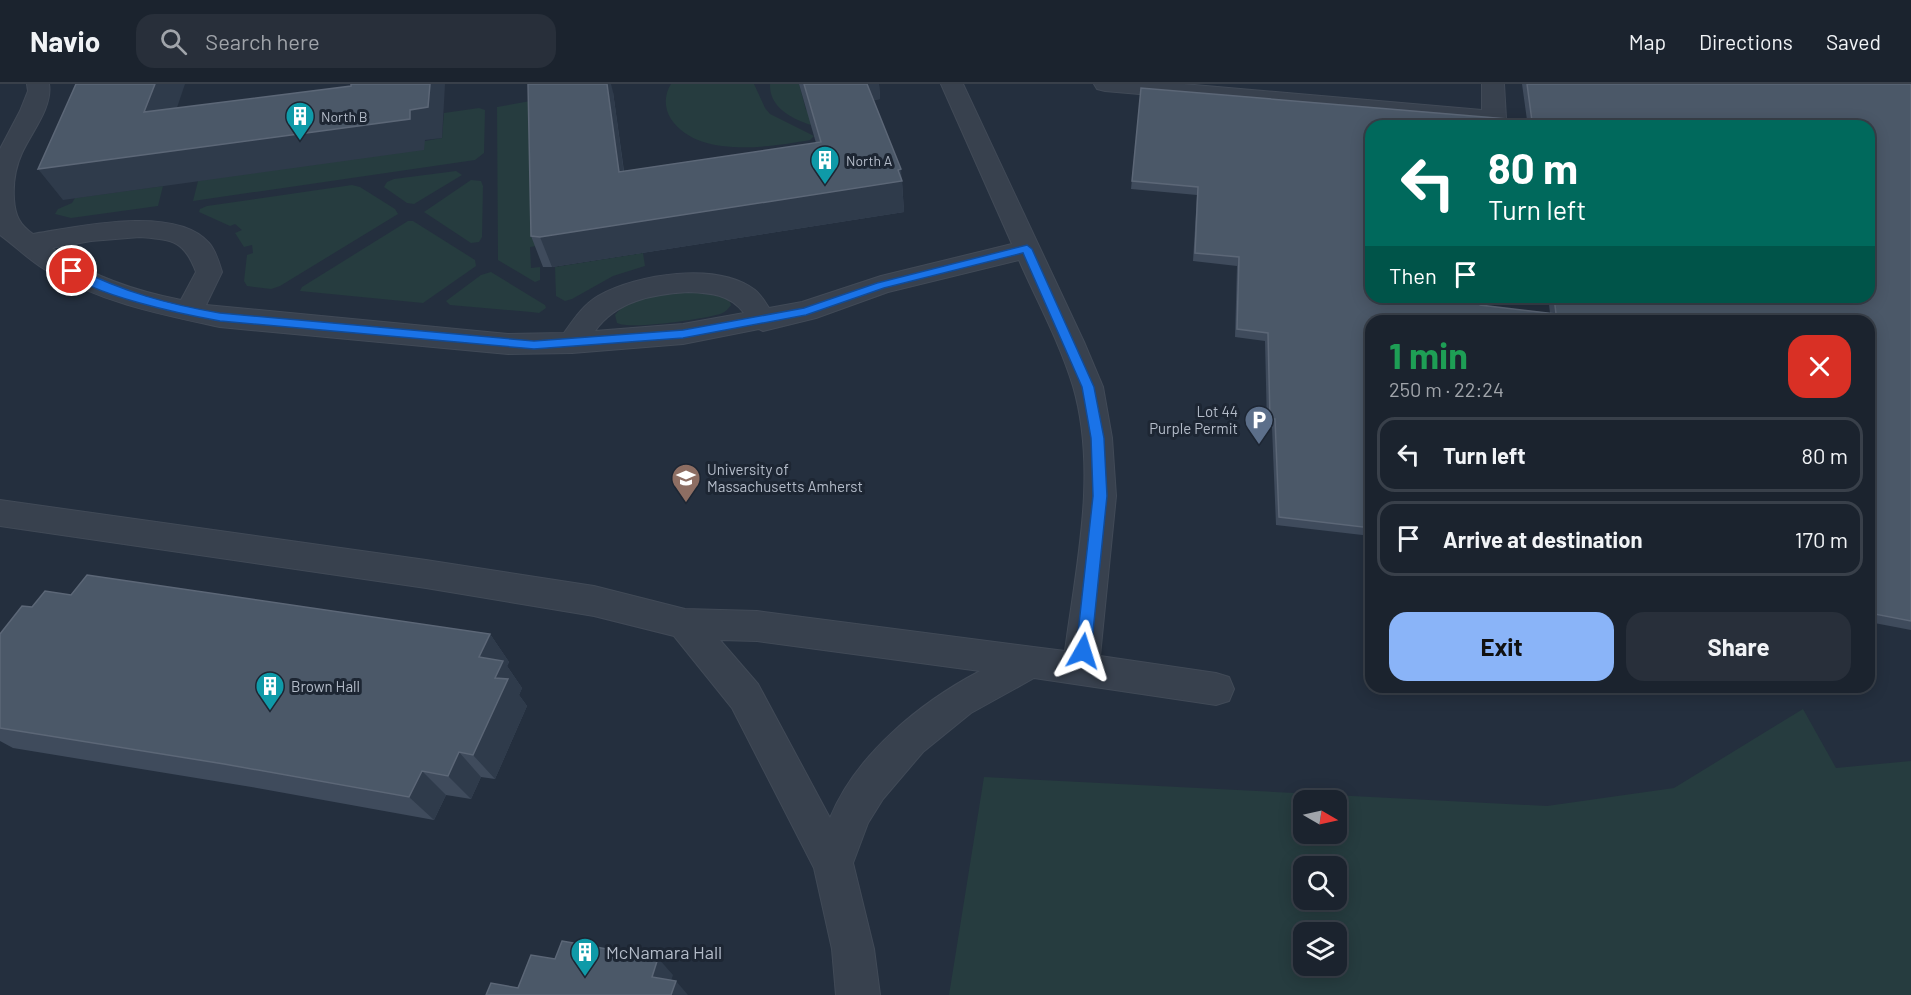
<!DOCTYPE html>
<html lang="en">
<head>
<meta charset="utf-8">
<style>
  body { margin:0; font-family:Barlow,sans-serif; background:#282f3a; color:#f1f3f6; height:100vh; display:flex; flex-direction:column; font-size:22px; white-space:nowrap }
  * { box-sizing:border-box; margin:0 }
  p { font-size:20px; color:#a0a4aa }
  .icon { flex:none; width:33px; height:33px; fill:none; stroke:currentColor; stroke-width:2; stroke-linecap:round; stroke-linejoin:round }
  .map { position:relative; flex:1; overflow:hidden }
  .sheet { position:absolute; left:1365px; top:231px; width:510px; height:378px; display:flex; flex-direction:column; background:#1b232e; border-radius:18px; box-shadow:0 3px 15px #0003,0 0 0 2px #39404a }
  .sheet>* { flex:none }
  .banner { position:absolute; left:1365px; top:36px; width:510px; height:183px; border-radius:18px; box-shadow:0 3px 15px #0003,0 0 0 2px #39404a; background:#00695c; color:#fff; overflow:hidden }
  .needle { width:39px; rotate:99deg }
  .controls { position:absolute; left:1293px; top:706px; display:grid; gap:12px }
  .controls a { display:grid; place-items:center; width:54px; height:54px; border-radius:12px; background:#1b232e; box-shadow:0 3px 15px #0003,0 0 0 2px #39404a; font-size:30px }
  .pin { position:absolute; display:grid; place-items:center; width:51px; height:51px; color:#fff; margin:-26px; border:3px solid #fff; border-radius:50%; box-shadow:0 2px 6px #0007 }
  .me { position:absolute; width:66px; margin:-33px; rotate:6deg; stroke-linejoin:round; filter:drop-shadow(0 0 4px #0008) }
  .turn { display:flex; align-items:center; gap:21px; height:126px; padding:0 24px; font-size:27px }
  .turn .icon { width:78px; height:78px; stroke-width:2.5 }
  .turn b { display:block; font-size:42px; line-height:51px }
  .then { display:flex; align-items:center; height:57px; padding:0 24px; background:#0003; gap:12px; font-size:22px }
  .round { display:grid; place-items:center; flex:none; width:63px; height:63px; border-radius:18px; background:#282f3a }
  .headline { display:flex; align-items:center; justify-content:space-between; height:102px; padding:0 24px }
  h1 { font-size:36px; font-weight:700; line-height:45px; color:#1e9e55 }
  .cta { display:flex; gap:12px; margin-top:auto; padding:12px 24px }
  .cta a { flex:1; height:69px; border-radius:18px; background:#8ab4f8; color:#111; font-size:24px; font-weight:700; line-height:69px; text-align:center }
  .cta a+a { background:#282f3a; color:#f1f3f6 }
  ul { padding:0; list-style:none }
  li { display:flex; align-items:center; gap:18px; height:75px; margin:0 12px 9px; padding:0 12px; border:3px solid #39404a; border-radius:18px }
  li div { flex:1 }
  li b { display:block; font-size:22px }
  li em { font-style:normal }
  header { display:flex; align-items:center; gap:36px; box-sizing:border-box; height:84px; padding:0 30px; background:#1b232e; border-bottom:2px solid #39404a }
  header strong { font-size:28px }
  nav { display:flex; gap:33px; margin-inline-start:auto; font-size:21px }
  .search { width:420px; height:54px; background:#282f3a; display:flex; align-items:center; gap:15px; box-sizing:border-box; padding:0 21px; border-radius:18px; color:#a0a4aa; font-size:22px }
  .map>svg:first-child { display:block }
  .green { fill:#263c3f; fill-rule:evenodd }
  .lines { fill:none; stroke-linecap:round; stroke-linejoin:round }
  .minor-casing { stroke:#414a57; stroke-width:2 }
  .minor { fill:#38414e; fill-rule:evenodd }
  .wall { fill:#3f4b5c; fill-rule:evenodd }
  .shaded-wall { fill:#2f3b4b }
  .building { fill:#4b5868; stroke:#5c6777; stroke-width:1.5; fill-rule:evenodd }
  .route { fill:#1a73e8; stroke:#114b97; stroke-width:1.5 }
  .labels { text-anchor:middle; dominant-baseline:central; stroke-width:6; stroke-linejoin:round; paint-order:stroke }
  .far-poi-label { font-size:14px; fill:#b4bcc9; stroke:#1d2633; text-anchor:start }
  .poi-label { font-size:15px; fill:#b4bcc9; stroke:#1d2633; text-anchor:start }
  .near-poi-label { font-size:18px; fill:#b4bcc9; stroke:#1d2633; text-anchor:start }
</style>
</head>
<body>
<header>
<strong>Navio</strong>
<div class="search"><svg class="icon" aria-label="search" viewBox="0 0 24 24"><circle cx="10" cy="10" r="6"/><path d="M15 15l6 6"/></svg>Search here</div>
<nav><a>Map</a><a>Directions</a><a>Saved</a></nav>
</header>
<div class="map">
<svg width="1911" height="911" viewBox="0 0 1911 911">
  <rect width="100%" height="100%" fill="#242f3e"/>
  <!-- green -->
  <g class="green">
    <path d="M 671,0 L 754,0 L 765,24 L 770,30 L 814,52 L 810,56 C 770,63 698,75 671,35 C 664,24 664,11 671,0 Z"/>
    <path d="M 770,0 L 799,0 L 806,26 L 840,49 C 815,42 769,34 770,0 Z"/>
    <path d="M 536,16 L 542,161 L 530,163 L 531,184 L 540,183 L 540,196 L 535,198 L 498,176 L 497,23 Z"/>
    <path d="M 479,24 L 485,26 L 484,69 L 475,76 L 193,117 L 198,97 L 442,54 L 444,29 Z"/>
    <path d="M 456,87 L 462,91 L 414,120 L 407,119 L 384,103 L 387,98 L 394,95 Z"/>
    <path d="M 471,96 L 481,97 L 483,102 L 482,153 L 479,158 L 471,159 L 424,128 Z"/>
    <path d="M 352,101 L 360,103 L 395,125 L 398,130 L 280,202 L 271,205 L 247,202 L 244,197 L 247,171 L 253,169 L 252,161 L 244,163 L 235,149 L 242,146 L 235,140 L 230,142 L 199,128 L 200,125 L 207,122 Z"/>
    <path d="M 163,102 L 158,122 L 71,134 L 55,130 L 58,125 L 72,119 L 75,114 Z"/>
    <path d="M 408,137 L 413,137 L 475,176 L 476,182 L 423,219 L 300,207 L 302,203 Z"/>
    <path d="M 643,169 L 645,182 L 613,192 L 572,215 L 565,217 L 556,212 L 555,183 Z"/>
    <path d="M 491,188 L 545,221 L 546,224 L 539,229 L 531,228 L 450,221 L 446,217 L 481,191 Z"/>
    <path d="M 677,208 L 711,208 L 728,214 L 731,221 C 728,225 726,228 720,230 C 703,235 631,246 617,239 L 615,231 C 628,214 657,211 677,208 Z"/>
    <path d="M 1803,625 L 1836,684 L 1911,677 L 1911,911 L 949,911 L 984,693 L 1547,722 L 1674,704 ZM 1304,717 L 1336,717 L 1336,750 L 1304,750 ZM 1304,783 L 1336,783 L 1336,816 L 1304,816 ZM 1304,849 L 1336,849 L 1336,882 L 1304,882 Z"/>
  </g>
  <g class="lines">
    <!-- minor casing -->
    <g class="minor-casing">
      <g id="minor">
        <path d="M 27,0 L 49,0 C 53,23 31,49 22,69 C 15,84 13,99 14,115 C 15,132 20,141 33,150 C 76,143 176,120 209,159 C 216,167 219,178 222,188 L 206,221 L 508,250 L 564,249 C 574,235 583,221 598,212 C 637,190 717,177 755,206 C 761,211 765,218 769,224 L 802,218 L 881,192 L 1012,160 L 941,0 L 963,0 L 1084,258 L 1103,303 L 1112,354 L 1116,412 L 1100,572 L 1216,589 L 1229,593 L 1234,605 L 1229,617 L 1216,621 L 1034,594 L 971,629 L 923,668 L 883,715 L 868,739 L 853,779 L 874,865 L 880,911 L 836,911 L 832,865 L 814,784 L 732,624 L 674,552 L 594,532 L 426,504 L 0,442 L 0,416 L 426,476 L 594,502 L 685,525 L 757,527 L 1065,567 C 1076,482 1098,388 1073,302 C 1060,259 1037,217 1019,176 L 888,208 L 816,234 L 763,247 L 759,245 L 683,260 L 572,269 L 508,270 L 220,243 C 159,230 99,218 44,185 C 28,175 15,162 0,151 L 0,65 L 20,27 L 28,7 ZM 140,153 C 173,156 184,156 196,188 L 181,216 C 136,207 89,192 52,164 L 91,157 ZM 688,208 C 710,209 730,210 744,229 L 683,240 L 595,247 C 616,217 653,210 688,208 ZM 720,556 L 757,557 L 980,587 C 921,618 856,670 830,734 L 758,600 Z"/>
        <path d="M 1094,0 L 1183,0 L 1482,26 L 1482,0 L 1504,0 L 1506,34 L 1502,39 L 1494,41 L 1105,7 L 1097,5 Z"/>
      </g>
    </g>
    <!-- minor -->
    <use href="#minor" class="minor"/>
  </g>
  <!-- wall -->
  <g class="wall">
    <path d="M 799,0 L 879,0 L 880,15 L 873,16 L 902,97 L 904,128 L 552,183 L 543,183 L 531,152 L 613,8 L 624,87 L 816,59 Z"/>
    <path d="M 1522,0 L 1911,0 L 1911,546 L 1869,538 L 1869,237 L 1371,237 L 1371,452 L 1276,441 L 1272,343 L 1267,343 L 1265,257 L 1235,253 L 1237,182 L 1193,177 L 1197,111 L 1131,105 L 1141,4 L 1527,36 ZM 1371,42 L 1869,213 L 1548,213 L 1550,229 L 1480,221 Z"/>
    <path d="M 71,511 L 490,550 L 509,578 L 507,582 L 522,604 L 519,611 L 527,622 L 495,695 L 481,693 L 471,715 L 446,711 L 434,736 L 257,704 L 13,664 L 0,657 L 0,550 L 32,523 Z"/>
  </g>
  <!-- shaded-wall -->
  <g class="shaded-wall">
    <path d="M 155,0 L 185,0 L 165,59 L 144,28 Z"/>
    <path d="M 430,0 L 445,0 L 442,54 L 425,56 L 424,66 L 63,116 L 38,85 L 410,26 Z"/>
    <path d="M 607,0 L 611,0 L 613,8 L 628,119 L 619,88 Z"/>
    <path d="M 862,0 L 879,0 L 880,15 L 864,17 Z"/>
    <path d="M 901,85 L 904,128 L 552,183 L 540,153 Z"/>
    <path d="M 490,550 L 509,578 L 507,582 L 522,604 L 519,611 L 527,622 L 495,695 L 473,671 L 479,573 Z"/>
    <path d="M 459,668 L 481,693 L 471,715 L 448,692 Z"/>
    <path d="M 422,687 L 446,711 L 434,736 L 409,713 Z"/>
    <path d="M 658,874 L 673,891 L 667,909 L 652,893 Z"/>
    <path d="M 676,897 L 688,911 L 671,911 Z"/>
  </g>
  <!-- building -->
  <g class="building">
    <path d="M 76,0 L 155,0 L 144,28 L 351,2 L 351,0 L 430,0 L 428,23 L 410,26 L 410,35 L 38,85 Z"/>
    <path d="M 528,0 L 607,0 L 619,88 L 821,58 L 804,0 L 867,0 L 901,85 L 898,86 L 902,97 L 540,153 L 531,152 Z"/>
    <path d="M 1527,0 L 1911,0 L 1911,537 L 1869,529 L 1869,237 L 1371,237 L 1371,444 L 1279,433 L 1275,335 L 1270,335 L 1268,249 L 1237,245 L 1239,173 L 1195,169 L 1198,103 L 1132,97 L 1141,4 L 1532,37 ZM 1371,42 L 1869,42 L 1869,213 L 1554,213 L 1556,230 L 1480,221 L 1478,213 L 1371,213 Z"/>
    <path d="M 87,491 L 490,550 L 479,573 L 503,577 L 495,594 L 508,595 L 473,671 L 459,668 L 448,692 L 422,687 L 409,713 L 224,680 L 0,644 L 0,550 L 22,522 L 32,523 L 45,507 L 71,511 Z"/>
    <path d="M 562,857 L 658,874 L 652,893 L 676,897 L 671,911 L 486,911 L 491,899 L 518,904 L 531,871 L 555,875 Z"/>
  </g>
  <!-- route -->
  <path class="route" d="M 1027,161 L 1032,165 L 1094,303 L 1104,354 L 1107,412 L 1091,567 L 1088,571 L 1083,573 L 1078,571 L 1076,567 L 1093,412 L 1091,354 L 1082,303 L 1023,169 L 884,204 L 806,231 L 683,254 L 534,265 L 220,237 C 186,231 89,211 66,187 L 72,183 L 76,184 C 124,208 167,220 220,229 L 534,257 L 683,246 L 804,224 L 877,199 Z"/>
  <!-- icons -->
  <defs>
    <g id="building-pin" transform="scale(1.5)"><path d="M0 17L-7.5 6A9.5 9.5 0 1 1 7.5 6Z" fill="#0f9aa8" stroke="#1d2633"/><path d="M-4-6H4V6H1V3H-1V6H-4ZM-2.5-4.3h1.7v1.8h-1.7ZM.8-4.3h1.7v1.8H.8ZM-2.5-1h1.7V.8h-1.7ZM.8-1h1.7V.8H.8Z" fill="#fff"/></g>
    <g id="parking-pin" transform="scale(1.5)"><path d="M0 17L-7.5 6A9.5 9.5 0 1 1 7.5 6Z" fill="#5c6f8a" stroke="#1d2633"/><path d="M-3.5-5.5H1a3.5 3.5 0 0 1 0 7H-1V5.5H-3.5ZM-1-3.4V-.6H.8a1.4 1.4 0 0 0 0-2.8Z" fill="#fff"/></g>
    <g id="university-pin" transform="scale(1.5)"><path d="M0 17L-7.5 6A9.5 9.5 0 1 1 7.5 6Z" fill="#8d6e63" stroke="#1d2633"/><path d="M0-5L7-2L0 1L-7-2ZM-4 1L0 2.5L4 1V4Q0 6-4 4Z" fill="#fff"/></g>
  </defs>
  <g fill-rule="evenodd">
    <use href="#building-pin" x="300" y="32"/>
    <use href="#building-pin" x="825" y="76"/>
    <use href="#parking-pin" x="1259" y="336"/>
    <use href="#university-pin" x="686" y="394"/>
    <use href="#building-pin" x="270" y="602"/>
    <use href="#building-pin" x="585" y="868"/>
  </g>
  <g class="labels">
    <!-- far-poi labels -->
    <g class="far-poi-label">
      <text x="321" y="32">North B</text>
      <text x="846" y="76">North A</text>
    </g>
    <!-- poi labels -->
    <g class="poi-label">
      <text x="1238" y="327" text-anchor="end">Lot 44<tspan x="1238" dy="17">Purple Permit</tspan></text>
      <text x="707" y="385">University of<tspan x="707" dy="17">Massachusetts Amherst</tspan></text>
      <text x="291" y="602">Brown Hall</text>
    </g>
    <!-- near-poi labels -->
    <g class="near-poi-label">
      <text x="606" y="868">McNamara Hall</text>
    </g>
  </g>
</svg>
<div class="controls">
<a><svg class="needle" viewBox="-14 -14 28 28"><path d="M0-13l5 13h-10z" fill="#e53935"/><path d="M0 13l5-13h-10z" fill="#a0a4aa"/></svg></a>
<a><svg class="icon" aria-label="search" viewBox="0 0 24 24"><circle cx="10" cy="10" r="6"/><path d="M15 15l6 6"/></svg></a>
<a><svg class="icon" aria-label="layers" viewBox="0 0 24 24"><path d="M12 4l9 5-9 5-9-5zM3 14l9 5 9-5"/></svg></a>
</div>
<div class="pin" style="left:72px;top:187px;background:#d93025"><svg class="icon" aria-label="arrive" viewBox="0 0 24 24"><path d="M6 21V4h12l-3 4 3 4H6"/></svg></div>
<svg class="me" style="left:1083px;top:567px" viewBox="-20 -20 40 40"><path d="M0-17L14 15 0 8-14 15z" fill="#1a73e8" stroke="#fff" stroke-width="4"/></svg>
<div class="banner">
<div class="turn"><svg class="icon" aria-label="left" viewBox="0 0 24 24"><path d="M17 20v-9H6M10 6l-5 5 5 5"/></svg><div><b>80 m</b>Turn left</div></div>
<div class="then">Then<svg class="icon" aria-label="arrive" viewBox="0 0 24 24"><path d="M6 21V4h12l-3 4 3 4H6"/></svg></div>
</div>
<section class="sheet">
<div class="headline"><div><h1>1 min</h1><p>250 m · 22:24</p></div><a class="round" style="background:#d93025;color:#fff"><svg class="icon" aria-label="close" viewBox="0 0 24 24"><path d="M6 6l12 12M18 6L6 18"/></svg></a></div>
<ul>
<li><svg class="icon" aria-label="left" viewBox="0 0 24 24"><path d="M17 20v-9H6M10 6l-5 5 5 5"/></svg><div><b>Turn left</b></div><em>80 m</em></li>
<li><svg class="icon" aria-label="arrive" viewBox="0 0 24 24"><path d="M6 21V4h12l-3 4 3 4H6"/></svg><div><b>Arrive at destination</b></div><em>170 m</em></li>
</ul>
<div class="cta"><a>Exit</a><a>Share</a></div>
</section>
</div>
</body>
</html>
